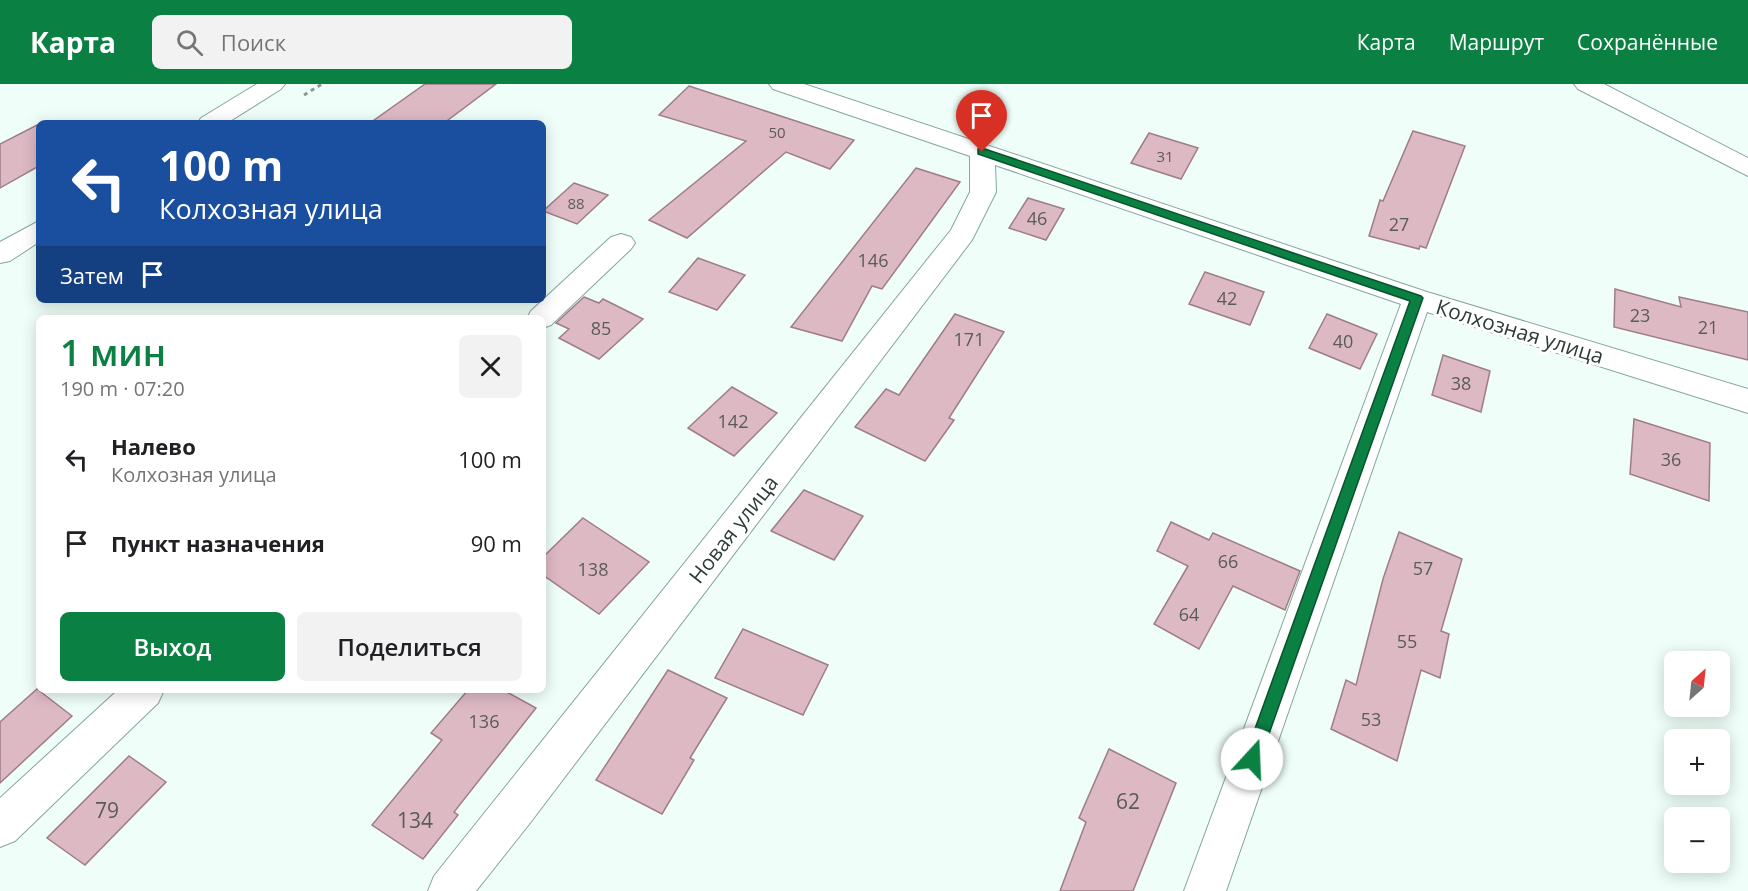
<!DOCTYPE html>
<html lang="ru">
<head>
<meta charset="utf-8">
<style>
  body { margin:0; font-family:"Open Sans",sans-serif; background:#f2f2f2; color:#202124; height:100vh; display:flex; flex-direction:column; font-size:22px; white-space:nowrap }
  * { box-sizing:border-box; margin:0 }
  p { font-size:20px; color:#757577 }
  .icon { flex:none; width:33px; height:33px; fill:none; stroke:currentColor; stroke-width:2; stroke-linecap:round; stroke-linejoin:round }
  .map { position:relative; flex:1; overflow:hidden }
  .details { position:absolute; left:36px; top:231px; width:510px; height:378px; display:flex; flex-direction:column; background:#fff; border-radius:9px; box-shadow:0 3px 15px #0003 }
  .details>* { flex:none }
  .guide { position:absolute; left:36px; top:36px; width:510px; height:183px; border-radius:9px; box-shadow:0 3px 15px #0003; background:#1a4fa0; color:#fff; overflow:hidden }
  .needle { width:39px; rotate:27deg }
  .tools { position:absolute; left:1664px; top:567px; display:grid; gap:12px }
  .tools a { display:grid; place-items:center; width:66px; height:66px; border-radius:9px; background:#fff; box-shadow:0 3px 15px #0003; font-size:30px }
  .pin { position:absolute; display:grid; place-items:center; width:51px; height:51px; color:#fff; margin:-62px -26px; border-radius:50% 50% 50% 0; rotate:-45deg; box-shadow:0 0 6px #0007 }
  .pin .icon { rotate:45deg }
  .me { position:absolute; width:66px; margin:-33px; rotate:20deg; stroke-linejoin:round; filter:drop-shadow(0 0 4px #0008) }
  .turn { display:flex; align-items:center; gap:21px; height:126px; padding:0 24px; font-size:27px }
  .turn .icon { width:78px; height:78px; stroke-width:2.5 }
  .turn b { display:block; font-size:42px; line-height:51px }
  .then { display:flex; align-items:center; height:57px; padding:0 24px; background:#0003; gap:12px; font-size:22px }
  .round { display:grid; place-items:center; flex:none; width:63px; height:63px; border-radius:9px; background:#f2f2f2 }
  .summary { display:flex; align-items:center; justify-content:space-between; height:102px; padding:0 24px }
  h1 { font-size:36px; font-weight:600; line-height:45px; color:#0b8043 }
  .cta { display:flex; gap:12px; margin-top:auto; padding:12px 24px }
  .cta a { flex:1; height:69px; border-radius:9px; background:#0b8043; color:#fff; font-size:24px; font-weight:600; line-height:69px; text-align:center }
  .cta a+a { background:#f2f2f2; color:#202124 }
  ul { padding:0; list-style:none }
  li { display:flex; align-items:center; gap:18px; height:84px; padding:0 24px }
  li div { flex:1 }
  li b { display:block; font-size:22px }
  li em { font-style:normal }
  header { display:flex; align-items:center; gap:36px; box-sizing:border-box; height:84px; padding:0 30px; background:#0b8043; color:#fff }
  header strong { font-size:28px }
  nav { display:flex; gap:33px; margin-inline-start:auto; font-size:21px }
  .search { width:420px; height:54px; background:#f2f2f2; display:flex; align-items:center; gap:15px; box-sizing:border-box; padding:0 21px; border-radius:9px; color:#757577; font-size:22px }
  .map>svg:first-child { display:block }
  .building { fill:#ddb9c4; stroke:#9f7d88; stroke-width:1.5 }
  .lines { fill:none; stroke-linecap:round; stroke-linejoin:round }
  .minor-casing { stroke:#84a79a; stroke-width:2 }
  .secondary-casing { stroke:#84a79a; stroke-width:2 }
  .path { stroke:#8a9993; stroke-width:3; stroke-dasharray:4 4; stroke-linecap:butt }
  .minor { fill:#fff; fill-rule:evenodd }
  .secondary { fill:#fff; fill-rule:evenodd }
  .route { fill:#0b8043; stroke:#07532c; stroke-width:1.5 }
  .labels { text-anchor:middle; dominant-baseline:central; stroke-width:6; stroke-linejoin:round; paint-order:stroke }
  .far-number-label { font-size:15px; fill:#5a5c5a }
  .number-label { font-size:18px; fill:#5a5c5a }
  .street-label { font-size:21px; fill:#2e3d37; stroke:#fff }
  .near-number-label { font-size:21px; fill:#5a5c5a }
</style>
</head>
<body>
<header>
<strong>Карта</strong>
<div class="search"><svg class="icon" aria-label="search" viewBox="0 0 24 24"><circle cx="10" cy="10" r="6"/><path d="M15 15l6 6"/></svg>Поиск</div>
<nav><a>Карта</a><a>Маршрут</a><a>Сохранённые</a></nav>
</header>
<div class="map">
<svg width="1748" height="807" viewBox="0 0 1748 807">
  <rect width="100%" height="100%" fill="#effef8"/>
  <!-- building -->
  <g class="building">
    <path d="M 425,0 L 496,0 L 444,39 L 370,39 Z"/>
    <path d="M 689,2 L 854,56 L 830,85 L 786,68 L 687,154 L 649,136 L 746,57 L 659,31 Z"/>
    <path d="M 39,40 L 39,82 L 0,104 L 0,60 Z"/>
    <path d="M 1413,47 L 1465,62 L 1426,164 L 1420,162 L 1419,165 L 1369,152 L 1380,116 L 1383,117 Z"/>
    <path d="M 1149,49 L 1198,64 L 1181,95 L 1131,79 Z"/>
    <path d="M 916,84 L 960,98 L 882,205 L 872,202 L 842,257 L 791,243 Z"/>
    <path d="M 574,99 L 608,111 L 577,140 L 543,127 Z"/>
    <path d="M 1028,114 L 1064,125 L 1046,156 L 1009,144 Z"/>
    <path d="M 698,174 L 745,191 L 717,226 L 669,208 Z"/>
    <path d="M 1205,188 L 1264,208 L 1250,241 L 1189,220 Z"/>
    <path d="M 1615,205 L 1681,223 L 1679,213 L 1748,228 L 1748,276 L 1614,243 Z"/>
    <path d="M 584,213 L 599,219 L 603,215 L 643,235 L 599,275 L 559,254 L 569,245 L 556,239 Z"/>
    <path d="M 955,230 L 1004,248 L 949,334 L 954,336 L 925,377 L 855,343 L 886,305 L 899,311 Z"/>
    <path d="M 1327,230 L 1377,250 L 1360,285 L 1309,264 Z"/>
    <path d="M 1443,271 L 1490,287 L 1481,328 L 1432,311 Z"/>
    <path d="M 732,303 L 777,329 L 734,372 L 688,344 Z"/>
    <path d="M 1634,335 L 1710,359 L 1709,417 L 1630,390 Z"/>
    <path d="M 804,406 L 863,432 L 834,476 L 771,447 Z"/>
    <path d="M 583,434 L 649,478 L 599,530 L 543,491 L 543,473 Z"/>
    <path d="M 1171,438 L 1209,456 L 1213,449 L 1300,487 L 1285,526 L 1233,502 L 1199,565 L 1154,540 L 1188,482 L 1157,467 Z"/>
    <path d="M 1399,448 L 1462,475 L 1441,547 L 1449,550 L 1440,594 L 1421,586 L 1397,677 L 1331,645 L 1346,596 L 1356,601 L 1383,495 Z"/>
    <path d="M 743,545 L 828,581 L 803,631 L 715,594 Z"/>
    <path d="M 668,586 L 727,614 L 690,674 L 694,676 L 662,730 L 596,696 Z"/>
    <path d="M 37,605 L 72,632 L 0,699 L 0,638 Z"/>
    <path d="M 468,606 L 503,606 L 536,624 L 454,728 L 458,731 L 423,775 L 372,741 L 442,656 L 431,649 Z"/>
    <path d="M 1109,665 L 1176,699 L 1133,807 L 1060,807 L 1086,738 L 1079,734 Z"/>
    <path d="M 129,672 L 166,698 L 85,781 L 47,754 Z"/>
  </g>
  <g class="lines">
    <!-- minor casing -->
    <g class="minor-casing">
      <g id="minor">
        <path d="M 769,0 L 804,0 L 1427,208 L 1748,305 L 1748,329 L 1427,228 L 1226,807 L 1184,807 L 1401,220 L 995,81 L 996,108 L 972,156 L 530,739 L 476,807 L 428,807 L 434,792 L 951,146 L 970,108 L 970,72 L 773,5 Z"/>
        <path d="M 1574,0 L 1604,0 L 1748,74 L 1748,92 L 1578,5 Z"/>
        <path d="M 621,150 L 631,153 L 635,159 L 631,165 L 551,241 L 543,244 L 543,234 L 527,234 L 531,227 L 611,153 Z"/>
        <path d="M 118,606 L 164,606 L 158,619 L 15,757 L 0,763 L 0,714 Z"/>
      </g>
    </g>
    <!-- secondary casing -->
    <g class="secondary-casing">
      <g id="secondary">
        <path d="M 257,0 L 285,0 L 281,5 L 227,39 L 198,39 L 201,34 Z"/>
        <path d="M 39,137 L 39,158 L 10,177 L 0,179 L 0,158 Z"/>
      </g>
    </g>
    <!-- path -->
    <path class="path" d="M 304,11 L 322,0"/>
    <!-- minor -->
    <use href="#minor" class="minor"/>
    <!-- secondary -->
    <use href="#secondary" class="secondary"/>
  </g>
  <!-- route -->
  <path class="route" d="M 978,65 L 985,65 L 1421,212 L 1423,214 L 1258,681 L 1252,683 L 1246,681 L 1244,675 L 1410,217 L 978,70 Z"/>
  <g class="labels">
    <!-- far-number labels -->
    <g class="far-number-label">
      <text x="777" y="48">50</text>
      <text x="1165" y="72">31</text>
      <text x="576" y="119">88</text>
    </g>
    <!-- number labels -->
    <g class="number-label">
      <text x="1037" y="134">46</text>
      <text x="1399" y="140">27</text>
      <text x="873" y="176">146</text>
      <text x="1227" y="214">42</text>
      <text x="1640" y="231">23</text>
      <text x="1708" y="243">21</text>
      <text x="601" y="244">85</text>
      <text x="969" y="255">171</text>
      <text x="1343" y="257">40</text>
      <text x="1461" y="299">38</text>
      <text x="733" y="337">142</text>
      <text x="1671" y="375">36</text>
      <text x="1228" y="477">66</text>
      <text x="1423" y="484">57</text>
      <text x="593" y="485">138</text>
      <text x="1189" y="530">64</text>
      <text x="1407" y="557">55</text>
      <text x="1371" y="635">53</text>
      <text x="484" y="637">136</text>
    </g>
    <!-- street labels -->
    <g class="street-label">
      <text transform="translate(1520 247) rotate(17)">Колхозная улица</text>
      <text transform="translate(733 445) rotate(-52)">Новая улица</text>
    </g>
    <!-- near-number labels -->
    <g class="near-number-label">
      <text x="1128" y="717">62</text>
      <text x="107" y="726">79</text>
      <text x="415" y="736">134</text>
    </g>
  </g>
</svg>
<div class="tools">
<a><svg class="needle" viewBox="-14 -14 28 28"><path d="M0-13l5 13h-10z" fill="#e53935"/><path d="M0 13l5-13h-10z" fill="#757577"/></svg></a>
<a>+</a>
<a>−</a>
</div>
<div class="pin" style="left:982px;top:68px;background:#d93025"><svg class="icon" aria-label="arrive" viewBox="0 0 24 24"><path d="M6 21V4h12l-3 4 3 4H6"/></svg></div>
<svg class="me" style="left:1252px;top:675px" viewBox="-20 -20 40 40"><circle r="19" fill="#fff"/><path d="M0-13L10 11 0 6-10 11z" fill="#0b8043"/></svg>
<div class="guide">
<div class="turn"><svg class="icon" aria-label="left" viewBox="0 0 24 24"><path d="M17 20v-9H6M10 6l-5 5 5 5"/></svg><div><b>100 m</b>Колхозная улица</div></div>
<div class="then">Затем<svg class="icon" aria-label="arrive" viewBox="0 0 24 24"><path d="M6 21V4h12l-3 4 3 4H6"/></svg></div>
</div>
<section class="details">
<div class="summary"><div><h1>1 мин</h1><p>190 m · 07:20</p></div><a class="round"><svg class="icon" aria-label="close" viewBox="0 0 24 24"><path d="M6 6l12 12M18 6L6 18"/></svg></a></div>
<ul>
<li><svg class="icon" aria-label="left" viewBox="0 0 24 24"><path d="M17 20v-9H6M10 6l-5 5 5 5"/></svg><div><b>Налево</b><p>Колхозная улица</p></div><em>100 m</em></li>
<li><svg class="icon" aria-label="arrive" viewBox="0 0 24 24"><path d="M6 21V4h12l-3 4 3 4H6"/></svg><div><b>Пункт назначения</b></div><em>90 m</em></li>
</ul>
<div class="cta"><a>Выход</a><a>Поделиться</a></div>
</section>
</div>
</body>
</html>
